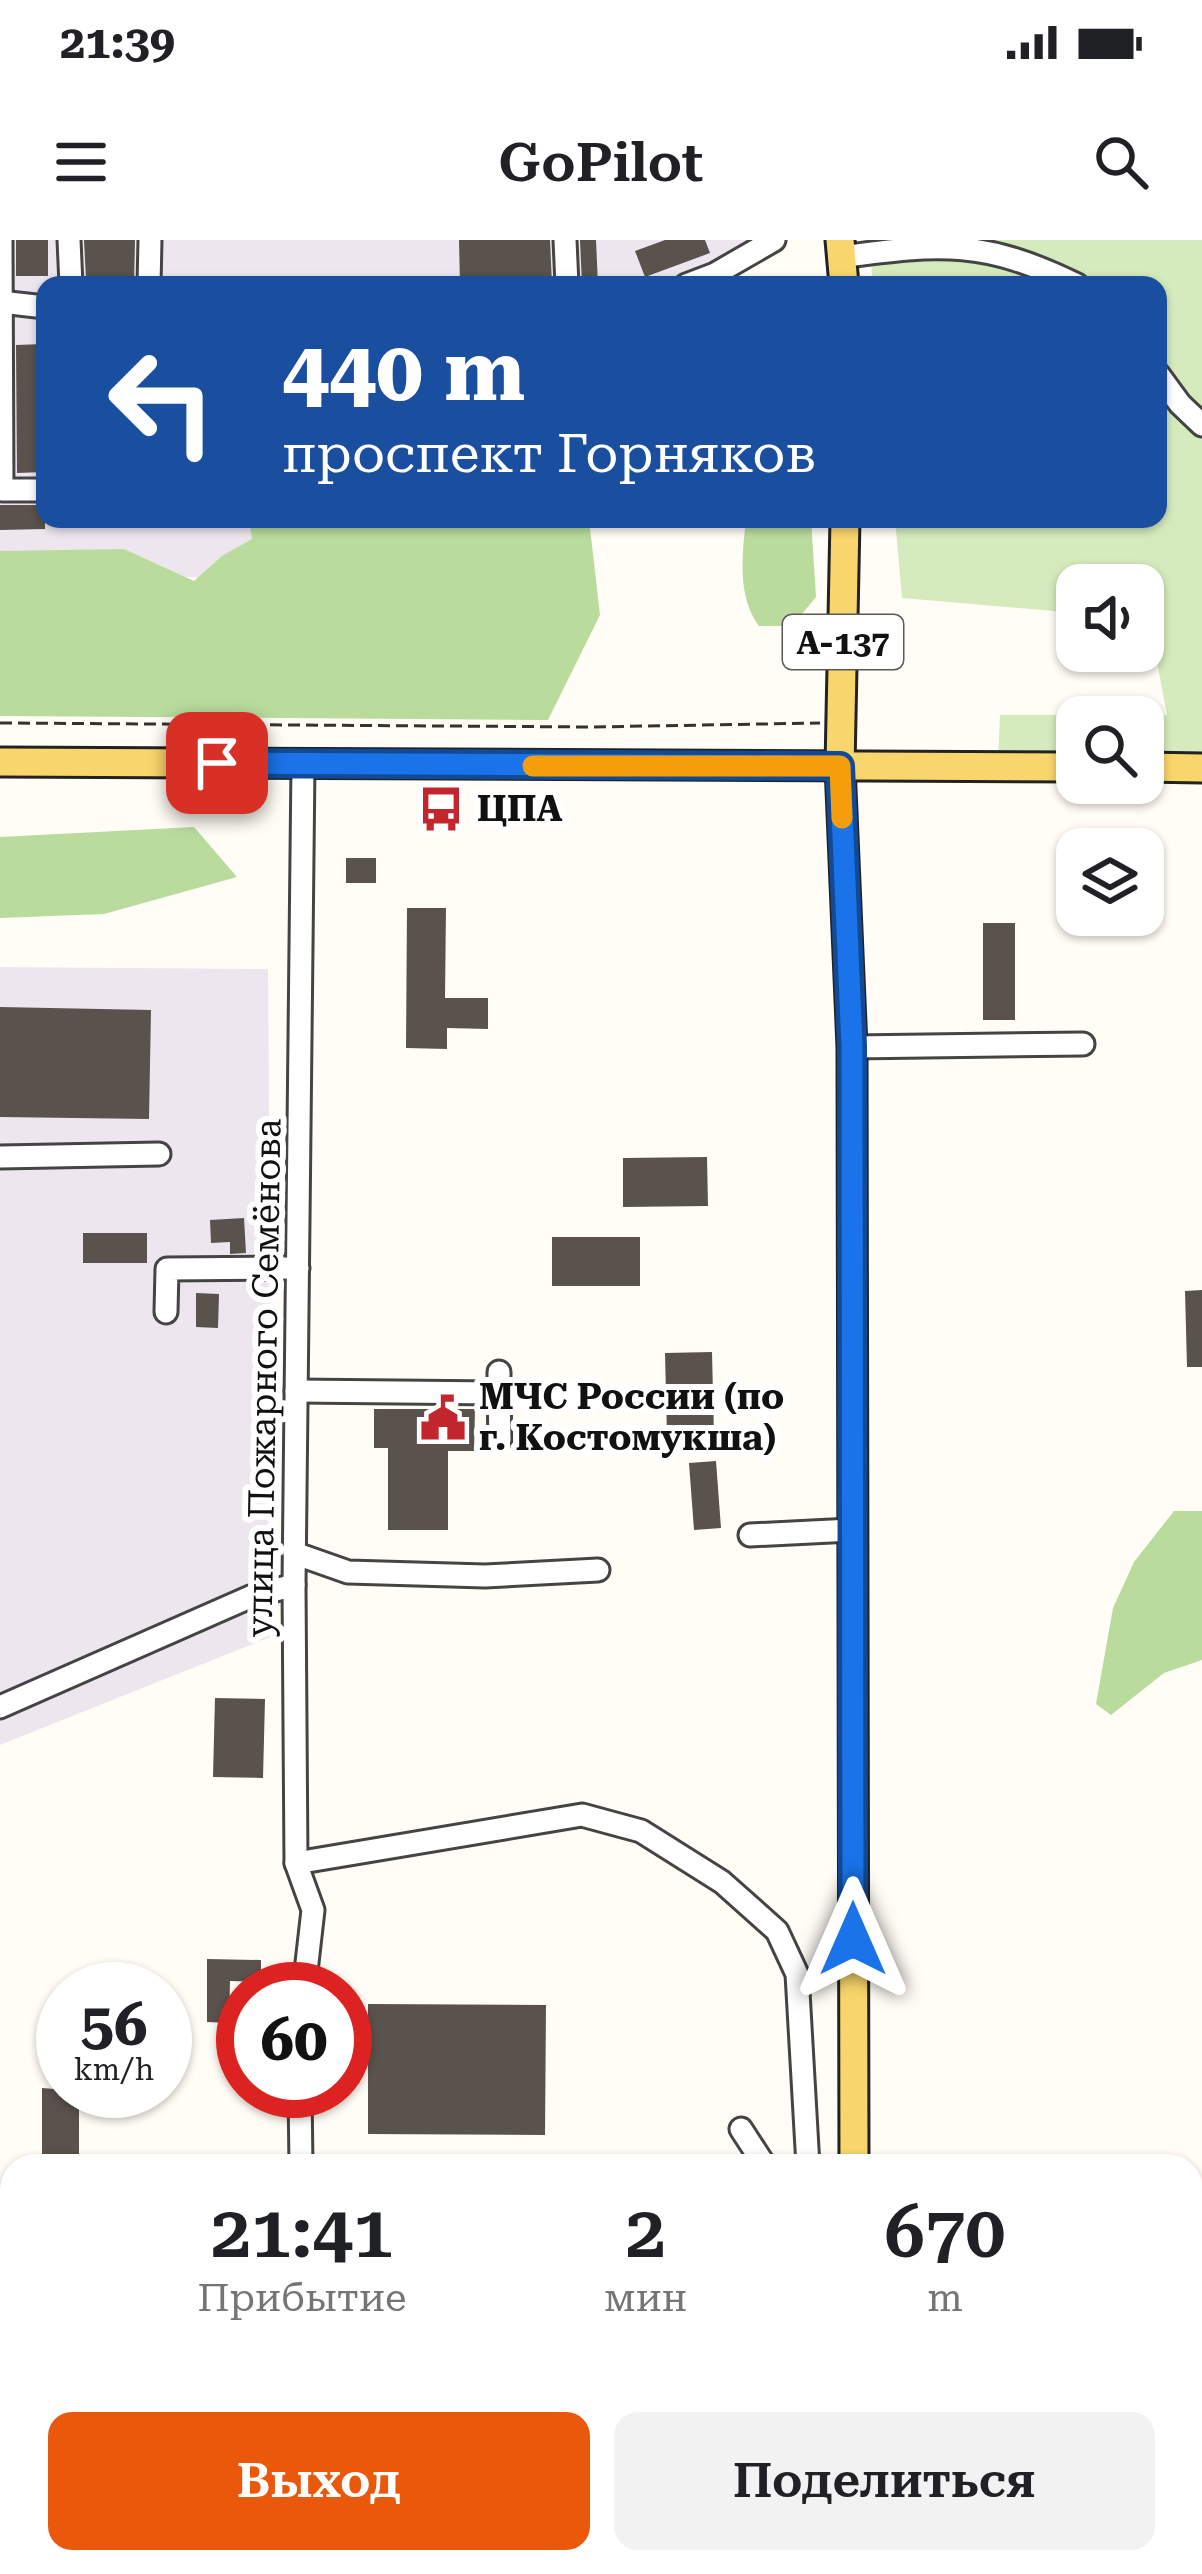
<!DOCTYPE html>
<html lang="ru">
<head>
<meta charset="utf-8">
<style>
  body { margin:0; font-family:"Roboto Serif",serif; background:#f2f2f2; color:#202124; height:100vh; display:flex; flex-direction:column; font-size:45px; white-space:nowrap }
  * { box-sizing:border-box; margin:0 }
  p { font-size:39px; color:#757577 }
  .icon { flex:none; width:66px; height:66px; fill:none; stroke:currentColor; stroke-width:2; stroke-linecap:round; stroke-linejoin:round }
  .map { position:relative; flex:1; overflow:hidden }
  .sheet { position:absolute; left:0px; top:1914px; width:1203px; height:420px; display:flex; flex-direction:column; background:#fff; border-radius:36px 36px 0 0; box-shadow:0 3px 9px #0004 }
  .sheet>* { flex:none }
  .banner { position:absolute; left:36px; top:36px; width:1131px; height:252px; border-radius:24px; box-shadow:0 3px 9px #0004; background:#1a4fa0; color:#fff; overflow:hidden }
  .tools { position:absolute; left:1056px; top:324px; display:grid; gap:24px }
  .tools a { display:grid; place-items:center; width:108px; height:108px; border-radius:24px; background:#fff; box-shadow:0 3px 9px #0004; font-size:60px }
  .speed { position:absolute; left:36px; top:1722px; display:flex; gap:24px; font-size:60px; font-weight:700; text-align:center }
  .speed>* { display:grid; place-content:center; width:156px; height:156px; border-radius:50%; background:#fff; box-shadow:0 3px 9px #0004; line-height:1 }
  .speed small { font-size:30px; font-weight:400 }
  .speed .limit { border:18px solid #d22; background:#fff; color:#111 }
  .pin { position:absolute; display:grid; place-items:center; width:102px; height:102px; color:#fff; margin:-51px; border-radius:24px; box-shadow:0 6px 18px #0006 }
  .me { position:absolute; width:132px; margin:-66px; rotate:0deg; stroke-linejoin:round; filter:drop-shadow(0 0 9px #0008) }
  .turn { display:flex; align-items:center; gap:42px; height:252px; padding:0 48px; font-size:54px }
  .turn .icon { width:156px; height:156px; stroke-width:2.5 }
  .turn b { display:block; font-size:84px; line-height:102px }
  .eta { display:flex; justify-content:space-evenly; align-items:center; height:204px; text-align:center }
  .eta b { font-size:72px; font-weight:600; line-height:84px }
  .action { display:flex; gap:24px; margin-top:auto; padding:24px 48px }
  .action a { flex:1; height:138px; border-radius:24px; background:#ea580c; color:#fff; font-size:48px; font-weight:600; line-height:138px; text-align:center }
  .action a+a { background:#f2f2f2; color:#202124 }
  .status { display:flex; justify-content:space-between; align-items:center; height:84px; padding:0 60px; background:#fff; direction:ltr }
  .status svg { height:33px; fill:currentColor }
  header { display:flex; justify-content:space-between; align-items:center; height:156px; padding:0 48px; background:#fff; font-size:54px; font-weight:600 }
  .map>svg:first-child { display:block }
  .industrial { fill:#eee6ef }
  .green { fill:#d5ebbd }
  .forest { fill:#b9dc9c }
  .building { fill:#5a524d }
  .lines { fill:none; stroke-linecap:round; stroke-linejoin:round }
  .minor-casing { stroke:#444; stroke-width:27 }
  .major-casing { stroke:#222; stroke-width:33 }
  .path { stroke:#333; stroke-width:3; stroke-dasharray:12 6; stroke-linecap:butt }
  .minor { stroke:#fff; stroke-width:21 }
  .major { stroke:#f9d66b; stroke-width:27 }
  .route-casing { stroke:#114b97; stroke-width:30 }
  .route { stroke:#1a73e8; stroke-width:21 }
  .slow { stroke:#f59e0b; stroke-width:21 }
  .labels { text-anchor:middle; dominant-baseline:central; stroke-width:12; stroke-linejoin:round; paint-order:stroke }
  .shield { fill:#fff; stroke:#585858; stroke-width:3 }
  .shield-label { font-size:33px; font-weight:bold; fill:#111 }
  .poi-label { font-size:36px; font-weight:bold; fill:#111; stroke:#fff; text-anchor:start }
  .street-label { font-size:36px; fill:#111; stroke:#fff }
</style>
</head>
<body>
<div class="status"><b>21:39</b><svg viewBox="0 0 49 12"><path d="M0 12V9h3v3zM5 12V6h3v6zM10 12V3h3v9zM15 12V0h3v12zM26 1h20v11H26zM47 4h2v5h-2z"/></svg></div>
<header><svg class="icon" aria-label="menu" viewBox="0 0 24 24"><path d="M4 6h16M4 12h16M4 18h16"/></svg>GoPilot<svg class="icon" aria-label="search" viewBox="0 0 24 24"><circle cx="10" cy="10" r="6"/><path d="M15 15l6 6"/></svg></header>
<div class="map">
<svg width="1202" height="2334" viewBox="0 0 1202 2334">
  <rect width="100%" height="100%" fill="#fffdf5"/>
  <!-- industrial -->
  <g class="industrial">
    <path d="M 0,0 L 763,0 L 688,36 L 650,45 L 45,45 L 45,279 L 272,279 L 240,339 L 0,330 Z"/>
    <path d="M 0,727 L 268,729 L 273,1396 L 0,1505 Z"/>
  </g>
  <!-- green -->
  <path class="green" d="M 869,0 L 1202,0 L 1202,516 L 1143,517 L 1143,477 L 1077,477 L 1077,519 L 998,520 L 1000,475 L 1167,475 L 1149,380 L 1143,379 L 1143,345 L 1077,345 L 1077,373 L 902,358 L 895,279 L 1158,279 L 1158,45 L 873,45 Z"/>
  <!-- forest -->
  <g class="forest">
    <path d="M 249,279 L 589,279 L 600,375 L 548,480 L 0,476 L 0,311 L 124,309 L 194,341 L 222,316 L 252,299 Z"/>
    <path d="M 746,279 L 811,279 L 816,357 L 792,386 L 759,386 C 737,357 742,314 746,279 Z"/>
    <path d="M 194,587 L 237,637 L 104,674 L 0,678 L 0,597 Z"/>
    <path d="M 1174,1271 L 1202,1271 L 1202,1420 L 1164,1433 L 1111,1475 L 1096,1464 L 1113,1368 L 1134,1322 Z"/>
    <path d="M 740,2322 L 817,2322 L 818,2334 L 740,2334 Z"/>
  </g>
  <!-- building -->
  <g class="building">
    <rect x="16" y="0" width="32" height="36"/>
    <path d="M 84,0 L 135,0 L 134,43 L 86,39 Z"/>
    <path d="M 459,0 L 550,0 L 552,45 L 460,45 Z"/>
    <path d="M 580,0 L 596,0 L 598,45 L 582,45 Z"/>
    <path d="M 665,0 L 705,0 L 710,13 L 645,37 L 635,11 Z"/>
    <path d="M 45,104 L 45,232 L 17,233 L 16,105 Z"/>
    <path d="M 0,265 L 45,265 L 45,289 L 0,290 Z"/>
    <rect x="346" y="618" width="30" height="25"/>
    <path d="M 407,668 L 446,668 L 445,758 L 488,758 L 488,789 L 447,788 L 447,809 L 406,808 Z"/>
    <rect x="983" y="683" width="32" height="97"/>
    <path d="M 0,767 L 151,770 L 149,879 L 0,877 Z"/>
    <path d="M 707,917 L 708,966 L 623,967 L 623,918 Z"/>
    <path d="M 244,978 L 246,1013 L 230,1014 L 230,1002 L 211,1003 L 210,980 Z"/>
    <rect x="83" y="993" width="64" height="30"/>
    <rect x="552" y="997" width="88" height="49"/>
    <path d="M 1202,1050 L 1202,1127 L 1187,1127 L 1185,1051 Z"/>
    <path d="M 196,1053 L 219,1054 L 218,1088 L 196,1087 Z"/>
    <path d="M 712,1112 L 714,1196 L 667,1197 L 665,1113 Z"/>
    <path d="M 374,1169 L 475,1169 L 474,1211 L 448,1211 L 448,1290 L 388,1290 L 388,1208 L 374,1208 Z"/>
    <path d="M 716,1221 L 721,1288 L 694,1290 L 689,1223 Z"/>
    <path d="M 215,1458 L 265,1459 L 263,1538 L 213,1537 Z"/>
    <path d="M 207,1719 L 261,1720 L 261,1742 L 230,1741 L 229,1783 L 207,1782 Z"/>
    <path d="M 368,1764 L 546,1765 L 545,1895 L 368,1894 Z"/>
    <path d="M 42,1848 L 79,1851 L 79,1926 L 42,1926 Z"/>
  </g>
  <g class="lines">
    <!-- minor casing -->
    <g class="minor-casing">
      <g id="minor">
        <path d="M 1,0 L 2,250 L 45,250"/>
        <path d="M 69,0 L 71,45"/>
        <path d="M 565,0 L 567,45"/>
        <path d="M 842,17 C 942,3 985,0 1077,45"/>
        <path d="M 149,45 L 150,0"/>
        <path d="M 686,45 L 715,34 L 774,0"/>
        <path d="M 0,62 L 45,67"/>
        <path d="M 1158,134 L 1180,164 L 1202,185"/>
        <path d="M 303,524 L 294,1345 L 296,1623 L 313,1670 L 304,1749"/>
        <path d="M 852,807 L 1083,804"/>
        <path d="M 0,917 L 159,914"/>
        <path d="M 166,1072 L 167,1029 L 298,1028"/>
        <path d="M 296,1151 L 499,1153 L 499,1132"/>
        <path d="M 499,1153 L 500,1200"/>
        <path d="M 750,1295 L 851,1290"/>
        <path d="M 294,1313 L 348,1332 L 485,1336 L 598,1330"/>
        <path d="M 0,1467 L 250,1357 L 294,1345"/>
        <path d="M 296,1623 L 582,1575 L 641,1591 L 722,1642 L 777,1691 L 797,1734 L 808,1926"/>
        <path d="M 300,1851 L 301,1926"/>
        <path d="M 741,1889 L 765,1926"/>
        <path d="M 0,2131 L 12,2140"/>
        <path d="M 0,2247 L 12,2247"/>
        <path d="M 309,2322 L 310,2334"/>
        <path d="M 142,2334 L 142,2322"/>
      </g>
    </g>
    <!-- major casing -->
    <g class="major-casing">
      <g id="major">
        <path d="M 840,0 L 844,45"/>
        <path d="M 845,279 L 840,526 L 852,807 L 854,1926"/>
        <path d="M 0,522 L 1077,527"/>
        <path d="M 1143,527 L 1202,528"/>
        <path d="M 855,2322 L 855,2334"/>
      </g>
    </g>
    <!-- path -->
    <path class="path" d="M 0,483 L 592,487 L 820,483"/>
    <!-- minor -->
    <use href="#minor" class="minor"/>
    <!-- major -->
    <use href="#major" class="major"/>
  </g>
  <g class="lines">
    <!-- route casing -->
    <g class="route-casing">
      <path id="route" d="M 217,523 L 840,526 L 852,806 L 853,1699"/>
    </g>
    <!-- route -->
    <use href="#route" class="route"/>
    <!-- slow -->
    <path class="slow" d="M 533,526 L 840,526 L 842,578"/>
  </g>
  <!-- icons -->
  <defs>
    <g id="bus-bare" transform="scale(3.6)"><path d="M-5-6H5V4H4V6H2V4H-2V6H-4V4H-5ZM-3.5-4V0h7V-4ZM-3.5 1.2v1.5H-2V1.2ZM2 1.2v1.5H3.5V1.2Z" fill="#c4262e" stroke="#fff" stroke-width="2.5" paint-order="stroke"/></g>
    <g id="civic-bare" transform="scale(3.6)"><path d="M-.6-6.5H3V-4.5H.6V-3L4-1V1h2V6H-6V1h2V-1L-.6-3ZM-1.2 2.5V6h2.4V2.5Z" fill="#c4262e" stroke="#fff" stroke-width="2.5" paint-order="stroke"/></g>
  </defs>
  <g fill-rule="evenodd">
    <use href="#bus-bare" x="441" y="569"/>
    <use href="#civic-bare" x="443" y="1178"/>
  </g>
  <g class="labels">
    <!-- shield labels -->
    <rect class="shield" x="783" y="375" width="120" height="54" rx="9"/>
    <g class="shield-label">
      <text x="843" y="402">А-137</text>
    </g>
    <!-- poi labels -->
    <g class="poi-label">
      <text x="477" y="569">ЦПА</text>
      <text x="479" y="1157">МЧС России (по<tspan x="479" dy="41">г. Костомукша)</tspan></text>
    </g>
    <!-- street labels -->
    <g class="street-label">
      <text transform="translate(264 1138) rotate(-89)">улица Пожарного Семёнова</text>
    </g>
  </g>
</svg>
<div class="tools">
<a><svg class="icon" aria-label="sound" viewBox="0 0 24 24"><path d="M4 9h4l5-4v14l-5-4H4zM17 9q2 3 0 6"/></svg></a>
<a><svg class="icon" aria-label="search" viewBox="0 0 24 24"><circle cx="10" cy="10" r="6"/><path d="M15 15l6 6"/></svg></a>
<a><svg class="icon" aria-label="layers" viewBox="0 0 24 24"><path d="M12 4l9 5-9 5-9-5zM3 14l9 5 9-5"/></svg></a>
</div>
<div class="speed"><div>56<small>km/h</small></div><div class="limit">60</div></div>
<div class="pin" style="left:217px;top:523px;background:#d93025"><svg class="icon" aria-label="arrive" viewBox="0 0 24 24"><path d="M6 21V4h12l-3 4 3 4H6"/></svg></div>
<svg class="me" style="left:853px;top:1699px" viewBox="-20 -20 40 40"><path d="M0-17L14 15 0 8-14 15z" fill="#1a73e8" stroke="#fff" stroke-width="4"/></svg>
<div class="banner">
<div class="turn"><svg class="icon" aria-label="left" viewBox="0 0 24 24"><path d="M17 20v-9H6M10 6l-5 5 5 5"/></svg><div><b>440 m</b>проспект Горняков</div></div>
</div>
<section class="sheet">
<div class="eta">
<div><b>21:41</b><p>Прибытие</p></div>
<div><b>2</b><p>мин</p></div>
<div><b>670</b><p>m</p></div>
</div>
<div class="action"><a>Выход</a><a>Поделиться</a></div>
</section>
</div>
</body>
</html>
